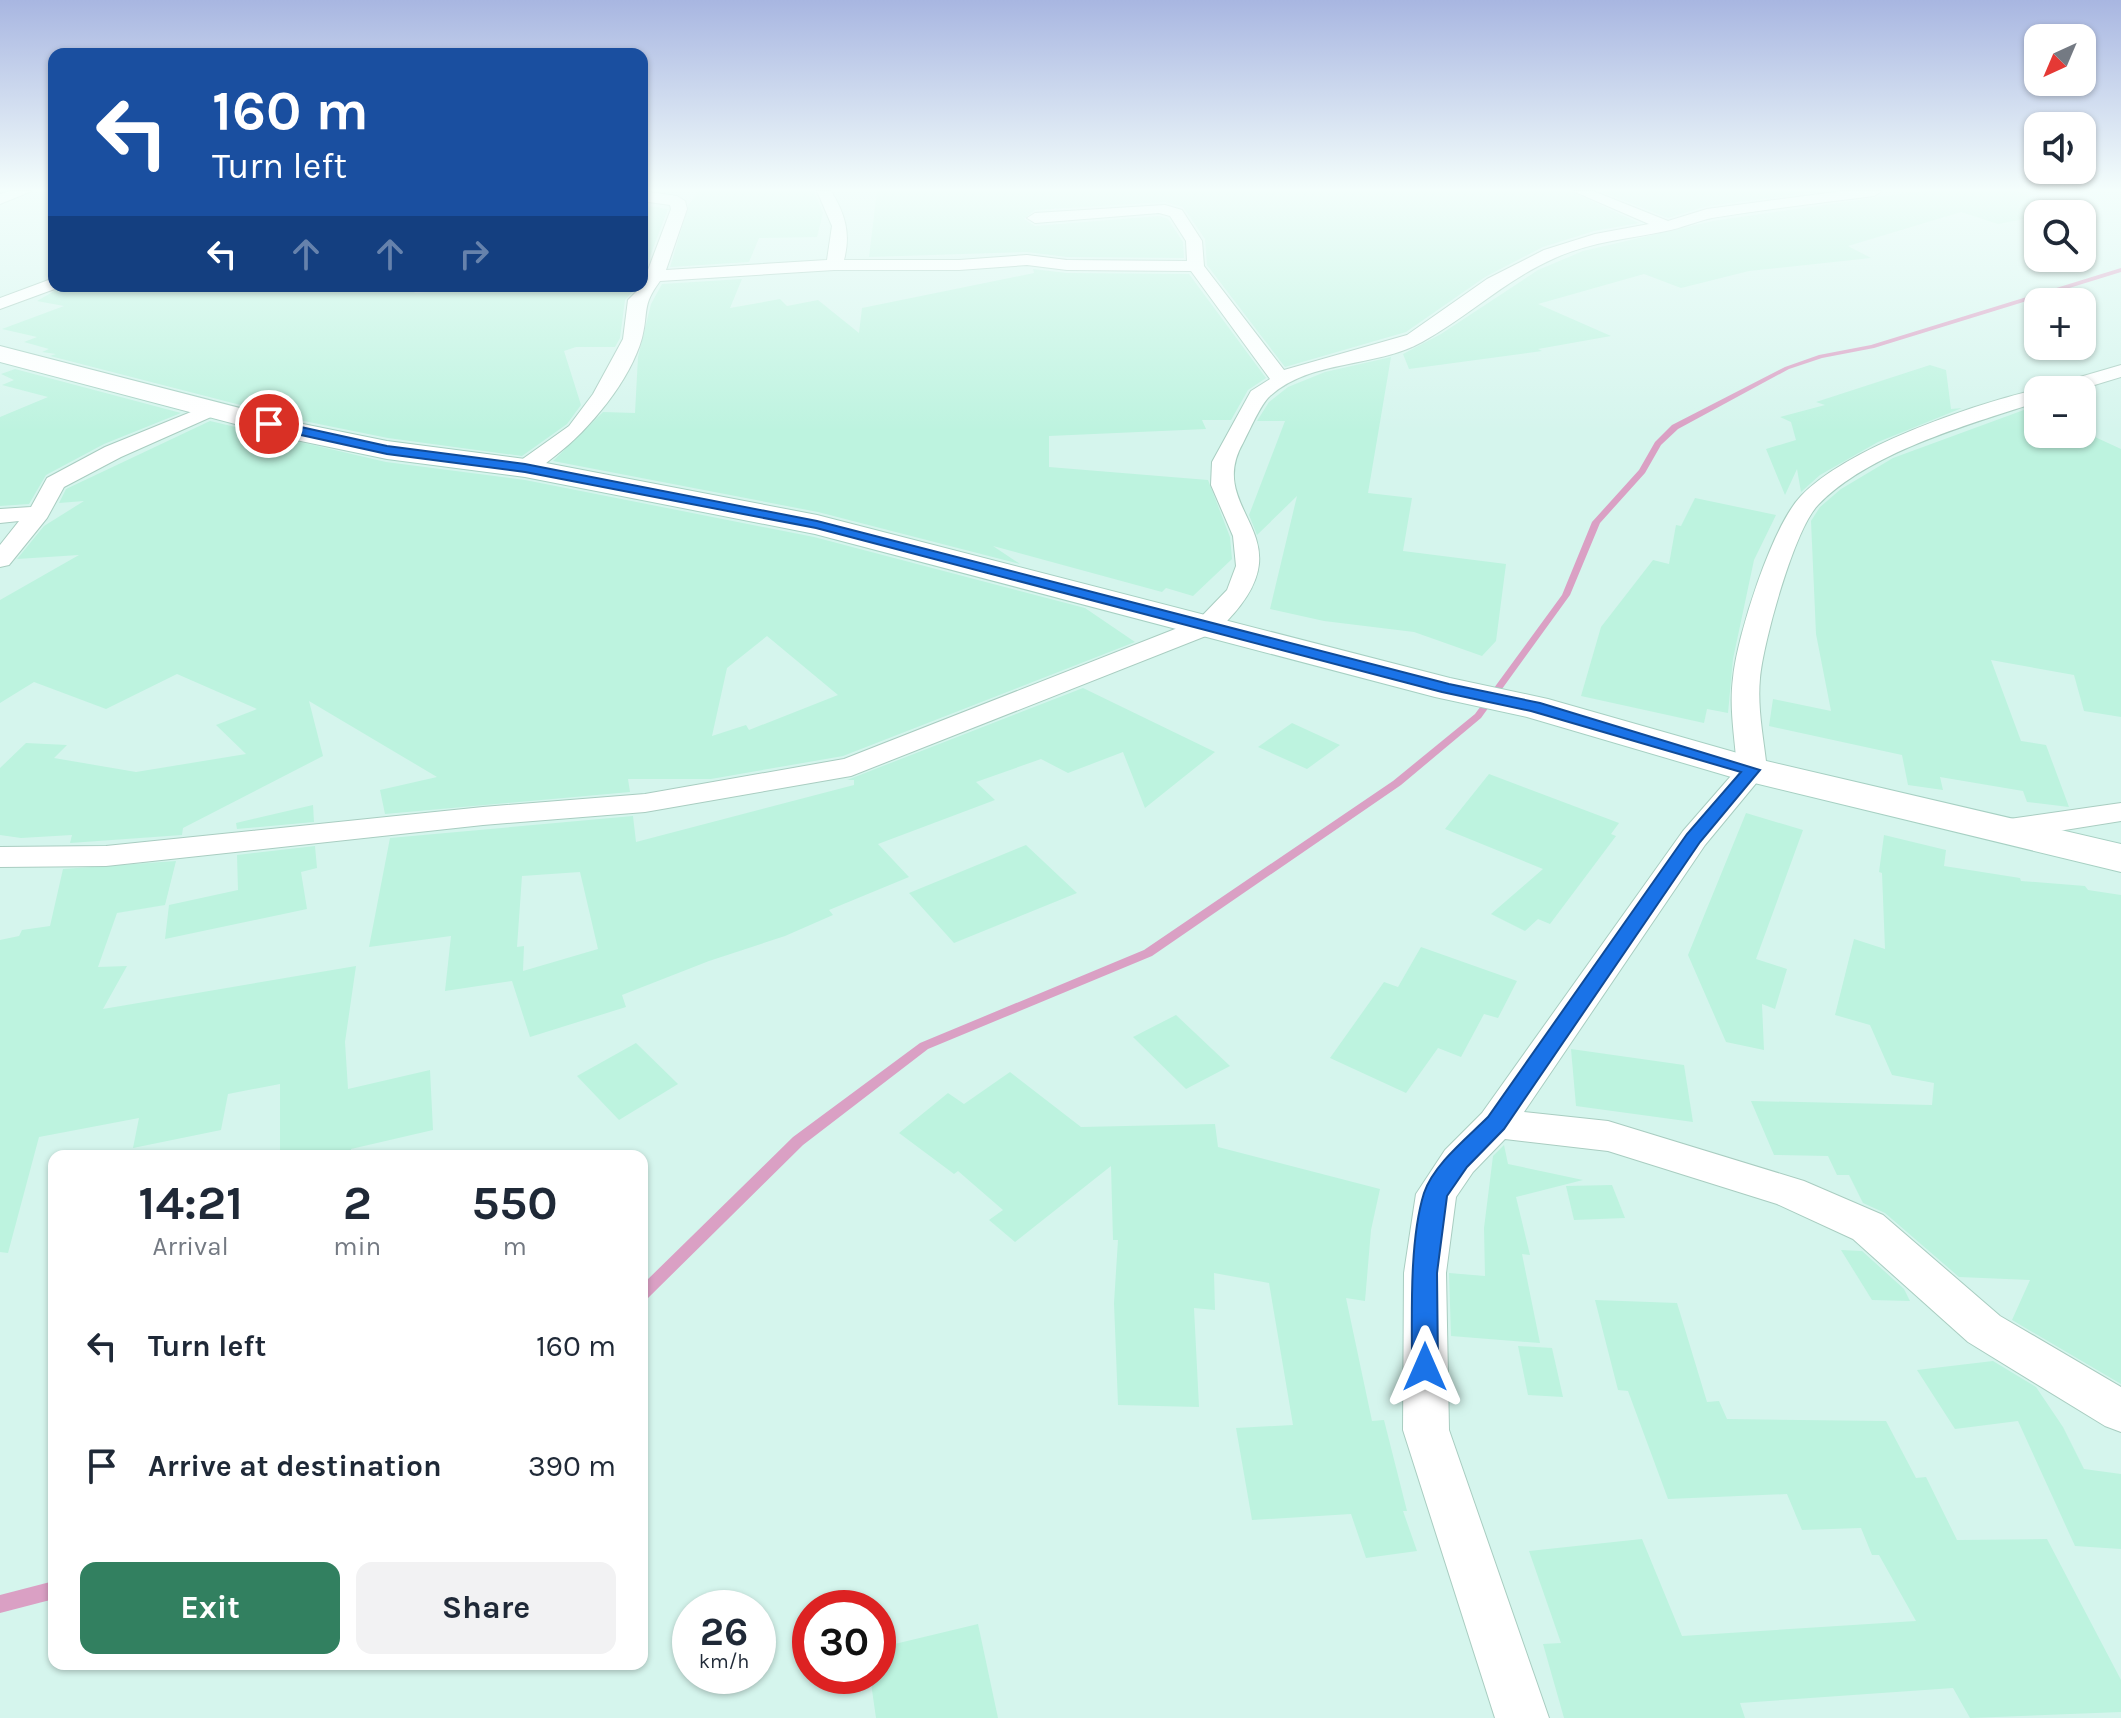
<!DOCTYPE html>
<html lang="en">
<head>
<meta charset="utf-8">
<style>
  body { margin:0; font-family:Karla,sans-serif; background:#f2f2f3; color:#1f2937; height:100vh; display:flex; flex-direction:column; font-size:30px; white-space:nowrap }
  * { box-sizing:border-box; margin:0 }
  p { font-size:26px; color:#747a83 }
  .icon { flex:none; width:44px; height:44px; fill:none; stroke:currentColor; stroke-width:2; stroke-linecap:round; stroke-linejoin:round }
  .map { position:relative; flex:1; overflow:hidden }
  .panel { position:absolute; left:48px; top:1150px; width:600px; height:520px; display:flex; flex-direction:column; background:#fff; border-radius:16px; box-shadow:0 2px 6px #0004 }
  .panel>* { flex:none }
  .banner { position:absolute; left:48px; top:48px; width:600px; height:244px; border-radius:16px; box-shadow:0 2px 6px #0004; background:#1a4fa0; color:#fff; overflow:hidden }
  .needle { width:52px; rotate:224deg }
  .buttons { position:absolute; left:2024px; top:24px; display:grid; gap:16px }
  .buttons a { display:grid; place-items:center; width:72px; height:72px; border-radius:16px; background:#fff; box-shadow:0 2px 6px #0004; font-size:40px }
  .speed { position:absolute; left:672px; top:1590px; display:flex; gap:16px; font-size:40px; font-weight:700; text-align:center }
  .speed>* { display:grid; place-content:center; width:104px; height:104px; border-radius:50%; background:#fff; box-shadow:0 2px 6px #0004; line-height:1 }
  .speed small { font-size:20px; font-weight:400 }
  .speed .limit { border:12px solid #d22; background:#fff; color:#111 }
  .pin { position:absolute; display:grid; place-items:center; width:68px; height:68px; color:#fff; margin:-34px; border:4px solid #fff; border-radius:50%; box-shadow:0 2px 8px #0007 }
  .me { position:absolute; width:88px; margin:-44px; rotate:0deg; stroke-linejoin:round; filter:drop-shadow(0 0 6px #0008) }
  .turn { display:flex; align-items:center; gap:28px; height:168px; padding:0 32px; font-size:36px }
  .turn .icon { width:104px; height:104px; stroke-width:2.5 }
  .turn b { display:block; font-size:56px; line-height:68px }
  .lanes { display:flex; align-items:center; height:76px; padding:0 32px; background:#0003; justify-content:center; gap:40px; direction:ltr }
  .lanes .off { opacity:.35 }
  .eta { display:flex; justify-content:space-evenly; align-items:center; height:136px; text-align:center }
  .eta b { font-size:48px; font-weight:700; line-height:56px }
  .button { display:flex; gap:16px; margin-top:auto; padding:16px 32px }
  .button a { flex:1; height:92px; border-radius:16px; background:#328060; color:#fff; font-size:32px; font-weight:700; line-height:92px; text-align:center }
  .button a+a { background:#f2f2f3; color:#1f2937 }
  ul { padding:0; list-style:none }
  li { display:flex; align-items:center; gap:24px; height:120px; padding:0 32px }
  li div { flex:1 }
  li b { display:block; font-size:30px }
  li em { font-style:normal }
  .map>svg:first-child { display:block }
  .residential { fill:#d5f5ed; fill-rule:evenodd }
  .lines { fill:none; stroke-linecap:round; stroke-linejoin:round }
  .stream { fill:#daa0c4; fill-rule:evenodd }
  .building { fill:#bdf3df; fill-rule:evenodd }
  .street-casing { stroke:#a9cdc1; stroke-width:2 }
  .secondary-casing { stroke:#a7d0c3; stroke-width:2 }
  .street { fill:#fff; fill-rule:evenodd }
  .secondary { fill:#fff; fill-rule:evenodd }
  .route { fill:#1a73e8; stroke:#114b97; stroke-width:2 }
</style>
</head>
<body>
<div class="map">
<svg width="2121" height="1718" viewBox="0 0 2121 1718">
  <rect width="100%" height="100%" fill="#e7fdf9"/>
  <!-- residential -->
  <path class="residential" d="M 0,191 L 54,191 L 54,286 L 642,286 L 642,191 L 2121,191 L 2121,1718 L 0,1718 ZM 2038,214 L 2082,214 L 2082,258 L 2038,258 ZM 2038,302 L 2082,302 L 2082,346 L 2038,346 ZM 2038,390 L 2082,390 L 2082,434 L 2038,434 ZM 54,1156 L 642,1156 L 642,1664 L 54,1664 ZM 690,1608 L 758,1608 L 758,1676 L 690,1676 ZM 810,1608 L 878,1608 L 878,1676 L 810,1676 Z"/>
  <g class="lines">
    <!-- stream -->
    <g class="stream">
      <path d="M 2121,268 L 2121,272 L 1874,348 L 1822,358 L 1789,369 L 1678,429 L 1661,445 L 1645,473 L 1600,523 L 1570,595 L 1481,718 L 1401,785 L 1152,956 L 928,1049 L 803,1145 L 647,1299 L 642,1301 L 642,1285 L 793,1137 L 920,1043 L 1144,950 L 1393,781 L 1475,714 L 1562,595 L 1592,522 L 1639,470 L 1655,442 L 1672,425 L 1785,367 L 1819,355 L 1871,345 Z"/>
      <path d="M 54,1581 L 54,1599 L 0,1613 L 0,1595 Z"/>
    </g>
  </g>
  <!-- building -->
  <g class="building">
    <path d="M 699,191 L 814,191 L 823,213 L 817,237 L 759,238 L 749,262 L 670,267 L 689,204 Z"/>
    <path d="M 877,191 L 1570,191 L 1639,223 L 1594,231 L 1543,247 L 1485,277 L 1406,332 L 1285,367 L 1207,265 L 1205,239 L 1183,207 L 1165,202 L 1035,210 L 1024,219 L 1035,226 L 1159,216 L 1168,219 L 1183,242 L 1184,258 L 1067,257 L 1027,252 L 869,257 Z"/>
    <path d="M 1600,191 L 1822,191 L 1707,206 L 1668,218 Z"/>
    <path d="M 1921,191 L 2018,191 L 2065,211 L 1998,224 L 1961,212 L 1848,246 L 1871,258 L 1749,271 L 1681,288 L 1644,274 L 1538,304 L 1611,336 L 1538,349 L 1542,351 L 1409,369 L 1403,354 L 1441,334 L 1538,270 L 1583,251 L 1713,221 Z"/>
    <path d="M 642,205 L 668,209 L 642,277 Z"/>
    <path d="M 1033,269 L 1067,273 L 1189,274 L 1266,378 L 1248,390 L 1231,420 L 1202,420 L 1206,429 L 1049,436 L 1049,467 L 1208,480 L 1230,537 L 1232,559 L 1193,596 L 1166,588 L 1162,592 L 993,546 L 1020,564 L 818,512 L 553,461 L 603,412 L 635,413 L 638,357 L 651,304 L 662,284 L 742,279 L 730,308 L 780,299 L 787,306 L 818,300 L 859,333 L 862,308 L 1034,273 Z"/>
    <path d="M 63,286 L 422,286 L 414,293 L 530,286 L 638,286 L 625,300 L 620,338 L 615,347 L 576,347 L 564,351 L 581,405 L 567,424 L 522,456 L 388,438 L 299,420 L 50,356 L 56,354 L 42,352 L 49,349 L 24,342 L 37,337 L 2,329 L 64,306 L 37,301 Z"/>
    <path d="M 1391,357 L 1368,493 L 1412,498 L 1403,551 L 1506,564 L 1496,641 L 1482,656 L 1414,632 L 1324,621 L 1270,609 L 1297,496 L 1257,535 L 1249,515 L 1285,421 L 1257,421 L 1269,402 L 1288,387 L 1325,372 Z"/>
    <path d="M 1930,365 L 1946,370 L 1951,409 L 1962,408 L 1878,442 L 1820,475 L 1801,492 L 1797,469 L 1785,495 L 1766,449 L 1796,440 L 1791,422 L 1780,417 L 1825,405 L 1816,402 Z"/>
    <path d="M 15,369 L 181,413 L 104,444 L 46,475 L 29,504 L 0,506 L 0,417 L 48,397 L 2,385 L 14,380 L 1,374 Z"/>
    <path d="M 2032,407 L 2038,410 L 2038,434 L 2082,434 L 2082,431 L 2121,449 L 2121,717 L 2084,711 L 2074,675 L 1991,660 L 2021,741 L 2046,745 L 2069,807 L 2027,802 L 2023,791 L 1940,777 L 1943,790 L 1908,785 L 1902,755 L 1769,726 L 1773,699 L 1831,711 L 1816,634 L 1811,521 L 1820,507 L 1841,489 L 1893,458 Z"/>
    <path d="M 210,421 L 386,462 L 525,480 L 814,537 L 1085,608 L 1135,642 L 843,756 L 711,779 L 628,779 L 630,792 L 385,814 L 380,790 L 437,777 L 309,701 L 323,756 L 183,828 L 182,835 L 70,843 L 72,835 L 21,838 L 0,835 L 0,768 L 26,743 L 67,745 L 54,758 L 136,772 L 246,754 L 216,725 L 257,709 L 177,674 L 106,709 L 34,682 L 0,703 L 0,600 L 79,555 L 17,559 L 44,526 L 84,501 L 59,503 L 66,489 ZM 767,636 L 838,695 L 749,730 L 746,725 L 712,736 L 727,668 Z"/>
    <path d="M 1695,498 L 1776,515 L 1754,560 L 1733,659 L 1728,713 L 1707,709 L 1704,723 L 1581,696 L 1601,627 L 1653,560 L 1669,564 L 1676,525 L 1681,526 Z"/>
    <path d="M 1083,688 L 1215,752 L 1145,808 L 1123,752 L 1068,773 L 1041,759 L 976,782 L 995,800 L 878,844 L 909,877 L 829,910 L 833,915 L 785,936 L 709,961 L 622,995 L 626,1007 L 530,1037 L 512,981 L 445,991 L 451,936 L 369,947 L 390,838 L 633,816 L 636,842 L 854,785 L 854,780 L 847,780 ZM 580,872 L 598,949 L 523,971 L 524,946 L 517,947 L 522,876 Z"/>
    <path d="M 1292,723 L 1340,745 L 1307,769 L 1258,747 Z"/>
    <path d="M 1489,774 L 1619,823 L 1611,834 L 1616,836 L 1550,924 L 1538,919 L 1525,931 L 1491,914 L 1543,869 L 1445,829 Z"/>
    <path d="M 313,805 L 314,822 L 237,829 L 236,823 Z"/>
    <path d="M 1746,813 L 1803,830 L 1756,959 L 1787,969 L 1775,1009 L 1762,1004 L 1764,1050 L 1726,1042 L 1688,955 Z"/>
    <path d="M 1884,835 L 1946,850 L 1944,866 L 2020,878 L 2021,881 L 2085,886 L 2088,890 L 2121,895 L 2121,1384 L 2012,1320 L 2030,1280 L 1959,1277 L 1885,1213 L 1863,1203 L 1849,1175 L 1837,1175 L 1828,1156 L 1774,1155 L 1751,1101 L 1932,1105 L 1934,1083 L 1892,1075 L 1870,1025 L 1835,1015 L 1854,939 L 1885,949 L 1882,873 L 1879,872 Z"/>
    <path d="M 1026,845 L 1077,893 L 954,943 L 909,893 Z"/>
    <path d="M 315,846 L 317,868 L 301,872 L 307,909 L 165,939 L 169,905 L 238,890 L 237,855 Z"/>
    <path d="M 176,861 L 165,905 L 117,913 L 98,967 L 127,966 L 103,1009 L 356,966 L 345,1042 L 348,1089 L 430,1070 L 433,1130 L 351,1149 L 351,1156 L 280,1156 L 280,1084 L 228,1094 L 221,1130 L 133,1148 L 139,1118 L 39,1137 L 8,1253 L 0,1252 L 0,940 L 19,936 L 22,930 L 50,926 L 63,869 Z"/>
    <path d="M 1421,947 L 1517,981 L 1498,1018 L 1484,1014 L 1461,1057 L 1438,1048 L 1406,1093 L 1330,1058 L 1384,982 L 1398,987 Z"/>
    <path d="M 1176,1015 L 1230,1066 L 1186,1089 L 1133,1037 Z"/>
    <path d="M 636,1043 L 678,1084 L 619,1120 L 577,1076 Z"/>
    <path d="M 1571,1049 L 1684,1065 L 1693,1122 L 1576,1106 Z"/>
    <path d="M 1010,1072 L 1081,1127 L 1215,1124 L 1218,1147 L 1380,1189 L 1371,1230 L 1365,1301 L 1346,1298 L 1372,1421 L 1384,1420 L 1407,1511 L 1403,1511 L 1417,1551 L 1366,1558 L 1351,1514 L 1252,1520 L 1236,1428 L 1293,1425 L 1269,1283 L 1214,1273 L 1215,1310 L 1194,1308 L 1199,1407 L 1118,1405 L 1114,1303 L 1118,1240 L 1113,1240 L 1111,1166 L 1015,1242 L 989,1220 L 1003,1210 L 958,1171 L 954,1174 L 899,1133 L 948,1093 L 964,1104 Z"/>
    <path d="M 1504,1145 L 1508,1164 L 1583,1180 L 1516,1197 L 1530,1255 L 1522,1254 L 1540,1343 L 1451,1336 L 1449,1273 L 1485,1276 L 1484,1228 L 1493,1156 Z"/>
    <path d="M 1612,1185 L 1625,1218 L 1574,1220 L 1566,1186 Z"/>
    <path d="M 1841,1250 L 1862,1251 L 1904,1289 L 1910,1301 L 1872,1300 Z"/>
    <path d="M 1595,1300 L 1677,1303 L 1707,1402 L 1719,1401 L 1727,1419 L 1886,1421 L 1916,1478 L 1926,1477 L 1957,1540 L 2047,1539 L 2121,1680 L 2121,1712 L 1970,1718 L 1953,1688 L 1740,1703 L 1745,1718 L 1564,1718 L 1543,1644 L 1561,1643 L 1529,1551 L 1642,1539 L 1682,1636 L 1916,1621 L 1879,1555 L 1872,1555 L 1861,1528 L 1802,1530 L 1787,1494 L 1668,1499 L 1628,1391 L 1618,1390 Z"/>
    <path d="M 1518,1346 L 1552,1348 L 1563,1397 L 1528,1395 Z"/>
    <path d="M 1993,1361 L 2036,1387 L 2063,1427 L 2084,1469 L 2121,1474 L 2121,1549 L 2075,1546 L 2018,1421 L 1955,1429 L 1917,1370 Z"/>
    <path d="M 978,1624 L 998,1718 L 876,1718 L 870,1676 L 878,1676 L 878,1648 Z"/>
  </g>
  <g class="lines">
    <!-- street casing -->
    <g class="street-casing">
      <g id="street">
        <path d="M 10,191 L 32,191 L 0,204 L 0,194 Z"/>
        <path d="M 642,191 L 677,196 L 685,201 L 687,209 L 666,270 L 827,260 L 832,226 L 817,191 L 831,191 C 845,214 851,233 844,260 L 959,260 L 1027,255 L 1067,260 L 1187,261 L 1186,241 L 1170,216 L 1159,213 L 1035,223 L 1027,218 L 1035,213 L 1165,205 L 1182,210 L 1202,241 L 1204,266 L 1284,370 L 1407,335 L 1487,279 L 1544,250 L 1595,234 L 1649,224 L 1573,191 L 1593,191 L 1668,221 L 1707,209 L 1843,191 L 1882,191 L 1874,196 C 1820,203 1766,209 1712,218 C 1697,221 1682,228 1666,231 C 1628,239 1590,242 1555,258 C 1505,280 1469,316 1422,342 C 1376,368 1311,359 1270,396 C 1260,405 1250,430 1243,443 C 1202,515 1318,537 1216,632 L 851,776 L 645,812 L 483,825 L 106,866 L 0,867 L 0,847 L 106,846 L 483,807 L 645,794 L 844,759 L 1198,620 L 1227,590 L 1236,566 L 1233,536 L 1211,485 L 1212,462 L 1251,391 L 1270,379 L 1191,271 L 1067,270 L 1027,265 L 959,270 L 834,270 L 660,281 C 641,307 649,311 642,338 C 630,381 589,430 555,456 C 543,465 533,477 517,473 L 514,468 L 517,463 L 569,426 L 593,394 L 623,339 L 628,300 L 642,286 L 671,209 L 670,205 L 642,201 Z"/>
        <path d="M 54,278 L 54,286 L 60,287 L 0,309 L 0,298 Z"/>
        <path d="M 2121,365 L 2121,377 L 2078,390 L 2046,390 L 2049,386 Z"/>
        <path d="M 2038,389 L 2042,390 L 2038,390 L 2038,402 C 1970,424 1869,452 1818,505 C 1794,530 1763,643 1760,678 C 1757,709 1764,740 1767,770 L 1705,845 L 1524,1112 L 1608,1121 L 1804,1181 L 1883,1215 L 2000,1316 L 2121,1387 L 2121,1432 L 2105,1426 L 1968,1342 L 1853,1239 L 1777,1204 L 1608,1151 L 1505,1139 L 1473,1172 L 1456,1197 L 1446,1273 L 1449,1430 L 1549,1718 L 1495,1718 L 1403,1430 L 1404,1273 L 1416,1194 L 1445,1150 L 1482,1113 L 1683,831 L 1737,769 C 1735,739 1729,708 1733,678 C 1737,636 1772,526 1801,496 C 1848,447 1972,405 2038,389 Z"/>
        <path d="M 213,403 L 223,409 L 220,413 L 121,457 L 64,487 L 47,518 L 9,565 L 0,567 L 0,545 L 19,521 L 0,523 L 0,509 L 31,507 L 47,478 L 105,447 Z"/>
        <path d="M 2121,803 L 2121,821 L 2002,840 L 1991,837 L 1986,830 L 1991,823 L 2002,820 Z"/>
      </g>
    </g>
    <!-- secondary casing -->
    <g class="secondary-casing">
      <path id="secondary" d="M 0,346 L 298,423 L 387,441 L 525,459 L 817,515 L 1450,678 L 1548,699 L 1762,760 L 2121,844 L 2121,872 L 1738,779 L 1527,717 L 1435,697 L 815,534 L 525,477 L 387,459 L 296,440 L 0,362 Z"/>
    </g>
    <!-- street -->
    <use href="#street" class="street"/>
    <!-- secondary -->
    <use href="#secondary" class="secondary"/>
  </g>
  <!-- sky -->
  <linearGradient id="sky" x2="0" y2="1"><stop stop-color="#a8b6e1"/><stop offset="0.44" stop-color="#f4fefc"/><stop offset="1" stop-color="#f4fefc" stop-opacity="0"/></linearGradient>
  <rect width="2121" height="431" fill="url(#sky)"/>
  <!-- route -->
  <path class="route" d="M 269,420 L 387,446 L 525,464 L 817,521 L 1449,684 L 1540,703 L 1760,770 L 1700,842 L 1504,1129 L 1467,1167 L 1447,1196 L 1437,1273 L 1438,1367 L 1434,1375 L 1425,1378 L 1416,1375 L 1412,1367 C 1412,1317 1409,1241 1424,1193 C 1434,1164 1467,1138 1488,1117 L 1687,834 L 1741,772 L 1531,711 L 1442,692 L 816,528 L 525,472 L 387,454 L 265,427 L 263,424 Z"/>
</svg>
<div class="buttons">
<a><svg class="needle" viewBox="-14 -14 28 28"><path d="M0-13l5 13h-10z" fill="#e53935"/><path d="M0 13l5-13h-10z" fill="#747a83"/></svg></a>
<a><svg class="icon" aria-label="sound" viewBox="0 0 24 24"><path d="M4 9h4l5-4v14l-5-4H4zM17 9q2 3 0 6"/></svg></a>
<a><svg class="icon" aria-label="search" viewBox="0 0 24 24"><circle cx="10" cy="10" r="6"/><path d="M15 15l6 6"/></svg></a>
<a>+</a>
<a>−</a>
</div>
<div class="speed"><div>26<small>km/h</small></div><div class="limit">30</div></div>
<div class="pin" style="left:269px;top:424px;background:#d93025"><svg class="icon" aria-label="arrive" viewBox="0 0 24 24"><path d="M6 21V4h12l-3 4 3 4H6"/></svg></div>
<svg class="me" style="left:1425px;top:1367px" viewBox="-20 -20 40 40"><path d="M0-17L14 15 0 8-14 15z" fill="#1a73e8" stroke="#fff" stroke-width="4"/></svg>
<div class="banner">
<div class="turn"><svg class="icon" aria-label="left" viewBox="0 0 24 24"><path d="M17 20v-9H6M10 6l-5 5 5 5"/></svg><div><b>160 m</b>Turn left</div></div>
<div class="lanes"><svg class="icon" aria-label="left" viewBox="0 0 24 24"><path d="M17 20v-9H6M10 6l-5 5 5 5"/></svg><svg class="icon off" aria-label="ahead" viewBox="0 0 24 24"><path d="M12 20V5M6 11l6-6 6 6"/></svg><svg class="icon off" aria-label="ahead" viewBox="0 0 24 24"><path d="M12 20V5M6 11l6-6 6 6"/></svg><svg class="icon off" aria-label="right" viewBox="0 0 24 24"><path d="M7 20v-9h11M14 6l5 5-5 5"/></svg></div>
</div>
<section class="panel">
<div class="eta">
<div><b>14:21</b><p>Arrival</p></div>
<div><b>2</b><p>min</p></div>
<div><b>550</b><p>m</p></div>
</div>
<ul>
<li><svg class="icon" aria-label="left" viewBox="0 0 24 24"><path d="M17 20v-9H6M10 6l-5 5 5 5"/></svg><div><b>Turn left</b></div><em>160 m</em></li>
<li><svg class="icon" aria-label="arrive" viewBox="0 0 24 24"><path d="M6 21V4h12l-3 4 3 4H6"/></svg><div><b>Arrive at destination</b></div><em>390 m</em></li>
</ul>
<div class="button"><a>Exit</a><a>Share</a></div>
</section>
</div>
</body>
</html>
